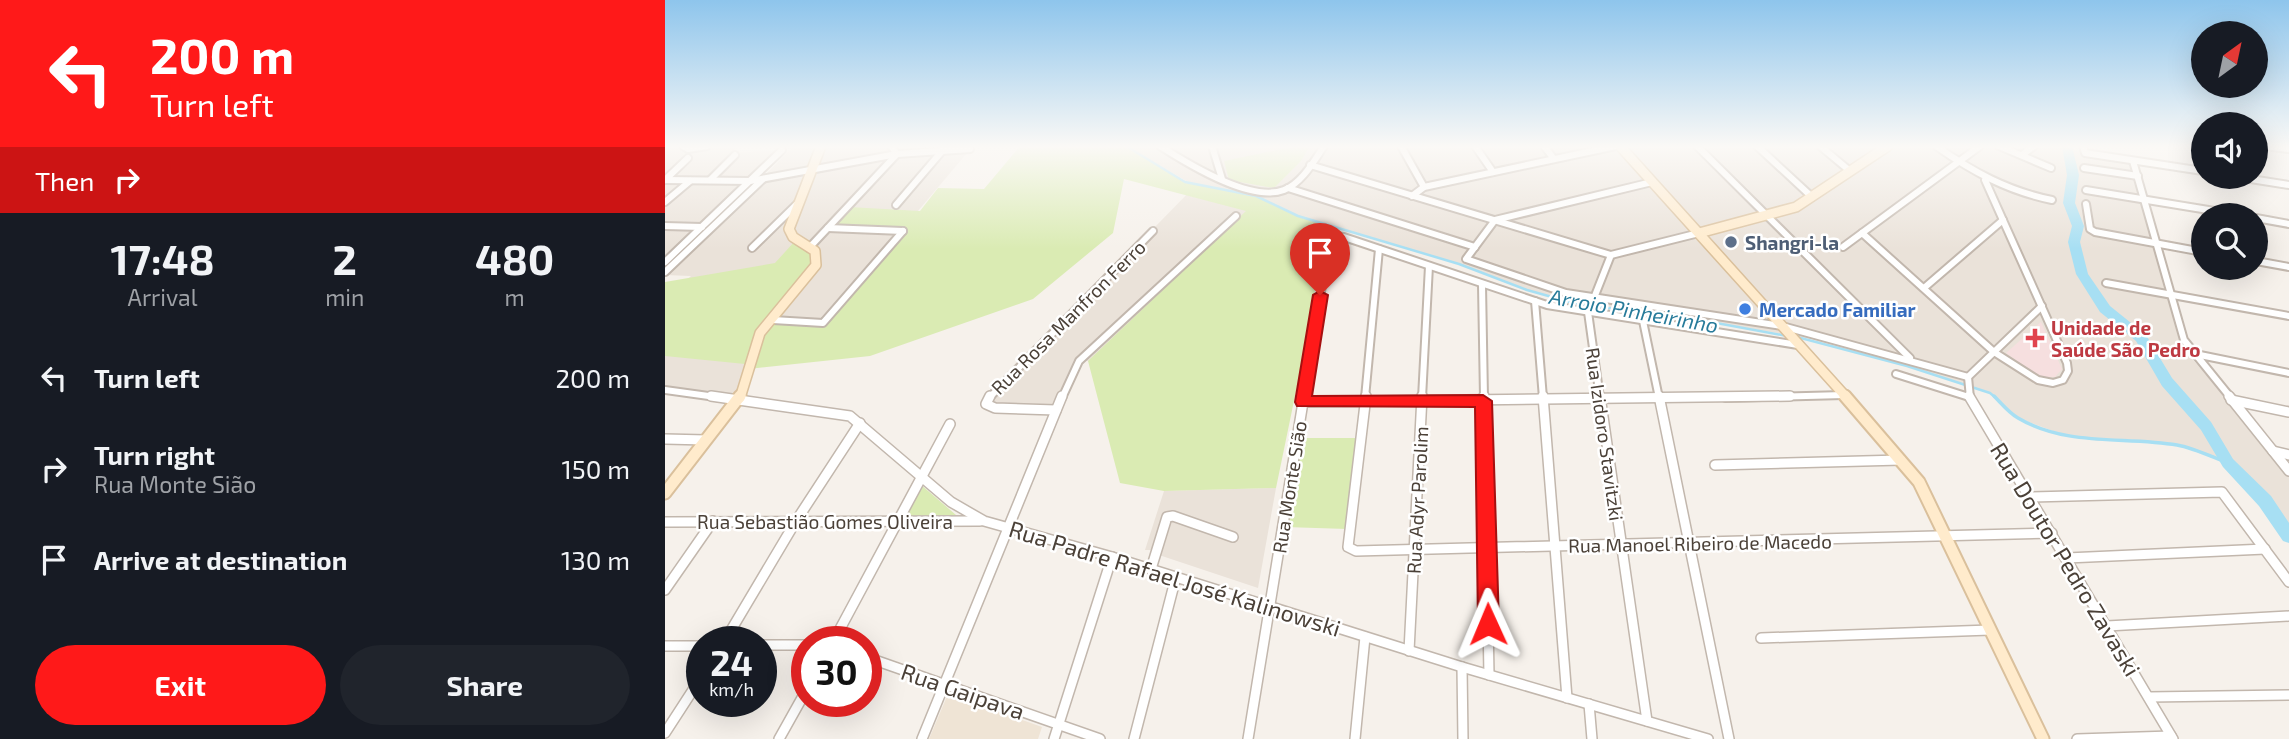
<!DOCTYPE html>
<html lang="en">
<head>
<meta charset="utf-8">
<style>
  body { margin:0; font-family:"Exo 2",sans-serif; background:#20242c; color:#f1f3f6; height:100vh; display:flex; flex-direction:column; font-size:26px; white-space:nowrap }
  * { box-sizing:border-box; margin:0 }
  p { font-size:23px; color:#9ea1a6 }
  .icon { flex:none; width:38px; height:38px; fill:none; stroke:currentColor; stroke-width:2; stroke-linecap:round; stroke-linejoin:round }
  .map { position:relative; flex:1; overflow:hidden }
  .panel { display:flex; flex-direction:column; background:#171b24; width:665px }
  .panel>* { flex:none }
  .banner { background:#ff1919; color:#fff; overflow:hidden }
  .needle { width:46px; rotate:33deg }
  .fabs { position:absolute; left:1526px; top:21px; display:grid; gap:14px }
  .fabs a { display:grid; place-items:center; width:77px; height:77px; border-radius:50%; background:#171b24; box-shadow:0 7px 28px #0002; font-size:35px }
  .speed { position:absolute; left:21px; top:626px; display:flex; gap:14px; font-size:35px; font-weight:700; text-align:center }
  .speed>* { display:grid; place-content:center; width:91px; height:91px; border-radius:50%; background:#171b24; box-shadow:0 7px 28px #0002; line-height:1 }
  .speed small { font-size:18px; font-weight:400 }
  .speed .limit { border:10px solid #d22; background:#fff; color:#111 }
  .pin { position:absolute; display:grid; place-items:center; width:60px; height:60px; color:#fff; margin:-72px -30px; border-radius:50% 50% 50% 0; rotate:-45deg; box-shadow:0 0 7px #0007 }
  .pin .icon { rotate:45deg }
  .me { position:absolute; width:77px; margin:-38px; rotate:359deg; stroke-linejoin:round; filter:drop-shadow(0 0 5px #0008) }
  .turn { display:flex; align-items:center; gap:24px; height:147px; padding:0 35px; font-size:32px }
  .turn .icon { width:91px; height:91px; stroke-width:2.5 }
  .turn b { display:block; font-size:49px; line-height:60px }
  .then { display:flex; align-items:center; height:66px; padding:0 35px; background:#0003; gap:14px; font-size:26px }
  .eta { display:flex; justify-content:space-evenly; align-items:center; height:119px; text-align:center }
  .eta b { font-size:42px; font-weight:700; line-height:49px }
  .cta { display:flex; gap:14px; margin-top:auto; padding:14px 35px }
  .cta a { flex:1; height:80px; border-radius:42px; background:#ff1919; color:#fff; font-size:28px; font-weight:700; line-height:80px; text-align:center }
  .cta a+a { background:#20242c; color:#f1f3f6 }
  ul { padding:0; list-style:none }
  li { display:flex; align-items:center; gap:21px; height:91px; padding:0 35px }
  li div { flex:1 }
  li b { display:block; font-size:26px }
  li em { font-style:normal }
  main { display:flex; flex:1; min-height:0 }
  .map>svg:first-child { display:block }
  .residential { fill:#eae2d9 }
  .education { fill:#efe4d5 }
  .medical { fill:#f6dfdf }
  .green { fill:#daebb3 }
  .lines { fill:none; stroke-linecap:round; stroke-linejoin:round }
  .stream-far1 { stroke:#a7dff3; stroke-width:2.5 }
  .stream { stroke:#a7dff3; stroke-width:3.5 }
  .river { fill:#a7dff3; fill-rule:evenodd }
  .street-far1-casing { stroke:#c2b7ad; stroke-width:10 }
  .street-casing { stroke:#c2b7ad; stroke-width:12 }
  .secondary-far1-casing { stroke:#dac09c; stroke-width:12 }
  .secondary-casing { stroke:#dac09c; stroke-width:15 }
  .street-far1 { stroke:#fff; stroke-width:6 }
  .street { stroke:#fff; stroke-width:9 }
  .secondary-far1 { stroke:#ffebcc; stroke-width:9 }
  .secondary { stroke:#ffebcc; stroke-width:11 }
  .route { fill:#ff1919; stroke:#a61010; stroke-width:2 }
  .service-dot { fill:#5c6f8a; stroke:#fff; stroke-width:2.5 }
  .shop-dot { fill:#3f7fe0; stroke:#fff; stroke-width:2.5 }
  .health-dot { fill:#e0444e; stroke:#fff; stroke-width:2.5 }
  .labels { text-anchor:middle; dominant-baseline:central; stroke-width:5; stroke-linejoin:round; paint-order:stroke }
  .service-label { font-size:19px; font-weight:bold; fill:#4e5e75; stroke:#fff; text-anchor:start }
  .shop-label { font-size:19px; font-weight:bold; fill:#366cbe; stroke:#fff; text-anchor:start }
  .street-label { font-size:19px; fill:#4b4138; stroke:#fff }
  .health-label { font-size:19px; font-weight:bold; fill:#be3a42; stroke:#fff; text-anchor:start }
  .water-label { font-size:21px; font-style:italic; fill:#277b9a; stroke:#fff }
  .near-street-label { font-size:23px; fill:#4b4138; stroke:#fff }
</style>
</head>
<body>
<main>
<section class="panel">
<div class="banner">
<div class="turn"><svg class="icon" aria-label="left" viewBox="0 0 24 24"><path d="M17 20v-9H6M10 6l-5 5 5 5"/></svg><div><b>200 m</b>Turn left</div></div>
<div class="then">Then<svg class="icon" aria-label="right" viewBox="0 0 24 24"><path d="M7 20v-9h11M14 6l5 5-5 5"/></svg></div>
</div>
<div class="eta">
<div><b>17:48</b><p>Arrival</p></div>
<div><b>2</b><p>min</p></div>
<div><b>480</b><p>m</p></div>
</div>
<ul>
<li><svg class="icon" aria-label="left" viewBox="0 0 24 24"><path d="M17 20v-9H6M10 6l-5 5 5 5"/></svg><div><b>Turn left</b></div><em>200 m</em></li>
<li><svg class="icon" aria-label="right" viewBox="0 0 24 24"><path d="M7 20v-9h11M14 6l5 5-5 5"/></svg><div><b>Turn right</b><p>Rua Monte Sião</p></div><em>150 m</em></li>
<li><svg class="icon" aria-label="arrive" viewBox="0 0 24 24"><path d="M6 21V4h12l-3 4 3 4H6"/></svg><div><b>Arrive at destination</b></div><em>130 m</em></li>
</ul>
<div class="cta"><a>Exit</a><a>Share</a></div>
</section>
<div class="map">
<svg width="1624" height="739" viewBox="0 0 1624 739">
  <rect width="100%" height="100%" fill="#f6f1eb"/>
  <!-- residential -->
  <g class="residential">
    <path d="M 0,146 L 72,146 L 69,153 L 112,150 L 114,146 L 308,146 L 158,323 L 91,343 L 74,400 L 0,390 L 0,302 L 26,276 L 0,275 L 126,149 L 117,149 L 0,262 Z"/>
    <path d="M 461,146 L 1402,146 L 1402,148 L 1470,159 L 1483,201 L 1477,200 L 1496,243 L 1523,354 L 1624,470 L 1624,534 L 1600,501 L 1563,463 L 1515,446 L 1462,439 L 1433,441 L 1399,435 L 1353,418 L 1325,393 L 1242,366 L 1147,339 L 1035,320 L 912,304 L 862,290 L 794,264 L 662,225 L 637,362 L 414,361 L 391,410 L 330,408 L 322,399 L 530,186 Z"/>
    <path d="M 611,488 L 593,588 L 494,555 L 494,550 L 480,550 L 499,491 Z"/>
  </g>
  <!-- education -->
  <path class="education" d="M 283,694 L 377,727 L 373,739 L 264,739 Z"/>
  <!-- medical -->
  <path class="medical" d="M 1376,322 L 1397,369 L 1390,377 L 1374,377 L 1341,353 Z"/>
  <!-- green -->
  <g class="green">
    <path d="M 355,146 L 461,146 L 520,182 L 591,196 L 633,216 L 661,225 L 637,362 L 611,488 L 499,491 L 455,483 L 423,361 L 581,211 L 459,179 L 448,233 L 368,299 L 205,356 L 83,369 L 91,343 L 108,320 L 158,323 L 239,230 L 168,226 L 184,207 L 255,211 L 273,188 L 319,189 Z"/>
    <path d="M 631,146 L 645,146 L 636,161 L 609,188 L 564,180 L 559,161 Z"/>
    <path d="M 130,241 L 143,250 L 151,260 L 90,333 L 80,364 L 0,356 L 0,282 L 110,263 Z"/>
    <path d="M 634,438 L 693,438 L 682,529 L 620,527 Z"/>
    <path d="M 255,484 L 291,515 L 238,516 Z"/>
  </g>
  <g class="lines">
    <!-- stream-far1 -->
    <g class="stream-far1">
      <path d="M 461,146 L 520,182 L 591,196 L 633,216 L 794,264 L 862,290 L 912,304 L 1035,320 L 1122,336"/>
      <path d="M 1132,337 L 1242,366 L 1325,393 L 1331,398"/>
    </g>
    <!-- stream -->
    <path class="stream" d="M 1329,396 C 1336,403 1344,413 1353,418 C 1402,447 1459,436 1512,445 C 1529,448 1547,457 1563,463"/>
    <!-- river -->
    <path class="river" d="M 1397,146 L 1407,146 L 1414,175 L 1410,203 L 1419,226 L 1415,242 L 1423,274 L 1445,306 L 1481,335 L 1507,378 L 1546,422 L 1568,459 L 1606,496 L 1624,523 L 1624,543 L 1618,541 L 1594,506 L 1558,467 L 1536,430 L 1497,386 L 1471,341 L 1435,312 L 1411,274 L 1403,242 L 1407,226 L 1398,203 L 1402,175 Z"/>
    <!-- street-far1 casing -->
    <g class="street-far1-casing">
      <g id="street-far1">
        <path d="M 18,146 L 23,149 L 42,146"/>
        <path d="M 495,146 C 523,164 586,203 619,190 C 637,183 649,161 659,146"/>
        <path d="M 547,146 L 557,179"/>
        <path d="M 736,146 L 759,187"/>
        <path d="M 810,146 L 828,172"/>
        <path d="M 879,146 L 889,159"/>
        <path d="M 1032,146 L 1245,358"/>
        <path d="M 1092,146 L 1147,197"/>
        <path d="M 1155,146 L 1185,171"/>
        <path d="M 1271,146 C 1308,172 1343,191 1387,200"/>
        <path d="M 1334,146 L 1386,168"/>
        <path d="M 1418,146 L 1420,153 L 1538,171"/>
        <path d="M 1600,146 L 1624,149"/>
        <path d="M 1357,155 L 1369,146"/>
        <path d="M 1468,161 L 1519,340 L 1566,398"/>
        <path d="M 645,165 L 946,255"/>
        <path d="M 1419,168 L 1473,176"/>
        <path d="M 1573,177 L 1624,185"/>
        <path d="M 0,180 L 85,181 L 232,154 L 305,149"/>
        <path d="M 0,180 L 23,158"/>
        <path d="M 45,180 L 70,155"/>
        <path d="M 987,182 L 830,220 L 801,259 L 901,293 L 1117,326 L 1303,377"/>
        <path d="M 623,188 L 810,247"/>
        <path d="M 1421,190 L 1574,215"/>
        <path d="M 747,196 L 759,187 L 951,146"/>
        <path d="M 0,202 L 25,181"/>
        <path d="M 1421,204 L 1425,229 L 1430,232 L 1538,252"/>
        <path d="M 231,205 L 278,150"/>
        <path d="M 1591,218 L 1624,224"/>
        <path d="M 0,226 L 37,227"/>
        <path d="M 163,228 L 238,231"/>
        <path d="M 1197,233 L 1329,352 L 1373,380 L 1388,383 L 1398,380 L 1403,371 L 1402,363 L 1320,180"/>
        <path d="M 1178,247 L 1315,146"/>
        <path d="M 87,248 L 132,204"/>
        <path d="M 144,248 L 232,154 L 226,146"/>
        <path d="M 946,255 L 1034,233"/>
        <path d="M 1591,261 L 1624,267"/>
        <path d="M 0,262 L 117,150"/>
        <path d="M 0,272 L 98,179"/>
        <path d="M 1441,283 L 1624,316"/>
        <path d="M 817,285 L 819,398"/>
        <path d="M 1259,288 L 1338,220"/>
        <path d="M 929,298 L 946,255"/>
        <path d="M 870,301 L 878,398"/>
        <path d="M 923,312 L 935,398"/>
        <path d="M 108,320 L 158,323 L 238,231"/>
        <path d="M 978,321 L 994,398"/>
        <path d="M 1530,354 L 1624,373"/>
        <path d="M 1231,374 L 1304,397"/>
        <path d="M 1303,377 L 1305,398"/>
        <path d="M 1303,377 L 1377,306"/>
        <path d="M 0,390 L 58,398"/>
        <path d="M 324,398 L 488,231"/>
        <path d="M 397,398 L 414,361 L 571,216"/>
        <path d="M 639,398 L 664,242 L 668,236 L 679,237 L 882,305 L 1133,345"/>
        <path d="M 700,398 L 714,249"/>
        <path d="M 757,398 L 764,266"/>
        <path d="M 1060,398 L 1179,395"/>
      </g>
    </g>
    <!-- street casing -->
    <g class="street-casing">
      <g id="street">
        <path d="M 46,396 L 185,416 L 286,502 L 319,521 L 447,557 L 797,667 L 1043,739"/>
        <path d="M 325,396 L 321,404 L 330,408 L 391,410"/>
        <path d="M 701,396 L 683,547 L 691,551 L 1387,533"/>
        <path d="M 819,396 L 824,675"/>
        <path d="M 878,396 L 902,698"/>
        <path d="M 935,396 L 982,721"/>
        <path d="M 994,396 L 1064,739"/>
        <path d="M 1304,396 L 1508,739"/>
        <path d="M 1564,396 L 1624,471"/>
        <path d="M 1566,400 L 1624,412"/>
        <path d="M 638,402 L 1125,396"/>
        <path d="M 0,439 L 41,440"/>
        <path d="M 1608,451 L 1624,455"/>
        <path d="M 1050,465 L 1236,460"/>
        <path d="M 1366,497 L 1557,492 L 1624,582"/>
        <path d="M 0,522 L 315,521"/>
        <path d="M 1402,558 L 1600,549"/>
        <path d="M 486,569 L 502,517 L 508,516 L 568,537"/>
        <path d="M 0,590 L 48,521"/>
        <path d="M 1442,626 L 1624,616"/>
        <path d="M 1096,638 L 1325,630"/>
        <path d="M 59,642 L 131,521 L 195,423"/>
        <path d="M 168,642 L 285,424"/>
        <path d="M 96,645 L 142,645"/>
        <path d="M 0,646 L 37,646"/>
        <path d="M 744,651 L 757,396"/>
        <path d="M 201,657 L 435,739"/>
        <path d="M 797,667 L 798,739"/>
        <path d="M 1484,697 L 1624,695"/>
        <path d="M 924,704 L 927,739"/>
        <path d="M 0,733 L 37,676"/>
        <path d="M 114,739 L 142,689"/>
        <path d="M 257,739 L 397,396"/>
        <path d="M 389,739 L 447,557"/>
        <path d="M 469,739 L 511,577"/>
        <path d="M 583,739 L 639,396"/>
        <path d="M 690,739 L 700,637"/>
        <path d="M 1412,739 L 1506,736"/>
      </g>
    </g>
    <!-- secondary-far1 casing -->
    <g class="secondary-far1-casing">
      <g id="secondary-far1">
        <path d="M 955,146 L 1182,398"/>
        <path d="M 1034,233 L 1131,207 L 1223,146"/>
        <path d="M 75,398 L 95,333 L 151,265 L 150,251 L 128,237 L 124,229 L 156,146"/>
      </g>
    </g>
    <!-- secondary casing -->
    <g class="secondary-casing">
      <g id="secondary">
        <path d="M 1180,396 L 1254,482 L 1378,739"/>
        <path d="M 0,493 L 75,396"/>
      </g>
    </g>
    <!-- street-far1 -->
    <use href="#street-far1" class="street-far1"/>
    <!-- street -->
    <use href="#street" class="street"/>
    <!-- secondary-far1 -->
    <use href="#secondary-far1" class="secondary-far1"/>
    <!-- secondary -->
    <use href="#secondary" class="secondary"/>
  </g>
  <!-- sky -->
  <linearGradient id="sky" x2="0" y2="1"><stop stop-color="#8ec5ec"/><stop offset="0.59" stop-color="#fbf9f6"/><stop offset="1" stop-color="#fbf9f6" stop-opacity="0"/></linearGradient>
  <rect width="1624" height="249" fill="url(#sky)"/>
  <!-- route -->
  <path class="route" d="M 655,291 L 663,295 L 647,396 L 818,395 L 827,401 L 834,624 L 831,631 L 823,634 L 816,631 L 813,624 L 810,407 L 632,406 L 630,402 L 648,295 Z"/>
  <!-- markers -->
  <circle class="service-dot" cx="1066" cy="242" r="7"/>
  <circle class="shop-dot" cx="1080" cy="309" r="7"/>
  <path class="health-dot" d="M1366.5 327.5h7v7h7v7h-7v7h-7v-7h-7v-7h7z"/>
  <g class="labels">
    <!-- service labels -->
    <g class="service-label">
      <text x="1080" y="242">Shangri-la</text>
    </g>
    <!-- shop labels -->
    <g class="shop-label">
      <text x="1094" y="309">Mercado Familiar</text>
    </g>
    <!-- street labels -->
    <g class="street-label">
      <text transform="translate(403 317) rotate(-45)">Rua Rosa Manfron Ferro</text>
      <text transform="translate(940 434) rotate(82)">Rua Izidoro Stavitzki</text>
      <text transform="translate(624 487) rotate(-81)">Rua Monte Sião</text>
      <text transform="translate(752 500) rotate(-87)">Rua Adyr Parolim</text>
      <text x="160" y="521">Rua Sebastião Gomes Oliveira</text>
      <text transform="translate(1035 543) rotate(-1)">Rua Manoel Ribeiro de Macedo</text>
    </g>
    <!-- health labels -->
    <g class="health-label">
      <text x="1386" y="327">Unidade de<tspan x="1386" dy="22">Saúde São Pedro</tspan></text>
    </g>
    <!-- water labels -->
    <g class="water-label">
      <text transform="translate(969 310) rotate(10)">Arroio Pinheirinho</text>
    </g>
    <!-- near-street labels -->
    <g class="near-street-label">
      <text transform="translate(1401 559) rotate(59)">Rua Doutor Pedro Zavaski</text>
      <text transform="translate(510 578) rotate(17)">Rua Padre Rafael José Kalinowski</text>
      <text transform="translate(298 691) rotate(19)">Rua Gaipava</text>
    </g>
  </g>
</svg>
<div class="fabs">
<a><svg class="needle" viewBox="-14 -14 28 28"><path d="M0-13l5 13h-10z" fill="#e53935"/><path d="M0 13l5-13h-10z" fill="#9ea1a6"/></svg></a>
<a><svg class="icon" aria-label="sound" viewBox="0 0 24 24"><path d="M4 9h4l5-4v14l-5-4H4zM17 9q2 3 0 6"/></svg></a>
<a><svg class="icon" aria-label="search" viewBox="0 0 24 24"><circle cx="10" cy="10" r="6"/><path d="M15 15l6 6"/></svg></a>
</div>
<div class="speed"><div>24<small>km/h</small></div><div class="limit">30</div></div>
<div class="pin" style="left:655px;top:295px;background:#d93025"><svg class="icon" aria-label="arrive" viewBox="0 0 24 24"><path d="M6 21V4h12l-3 4 3 4H6"/></svg></div>
<svg class="me" style="left:823px;top:624px" viewBox="-20 -20 40 40"><path d="M0-17L14 15 0 8-14 15z" fill="#ff1919" stroke="#fff" stroke-width="4"/></svg>
</div>
</main>
</body>
</html>
